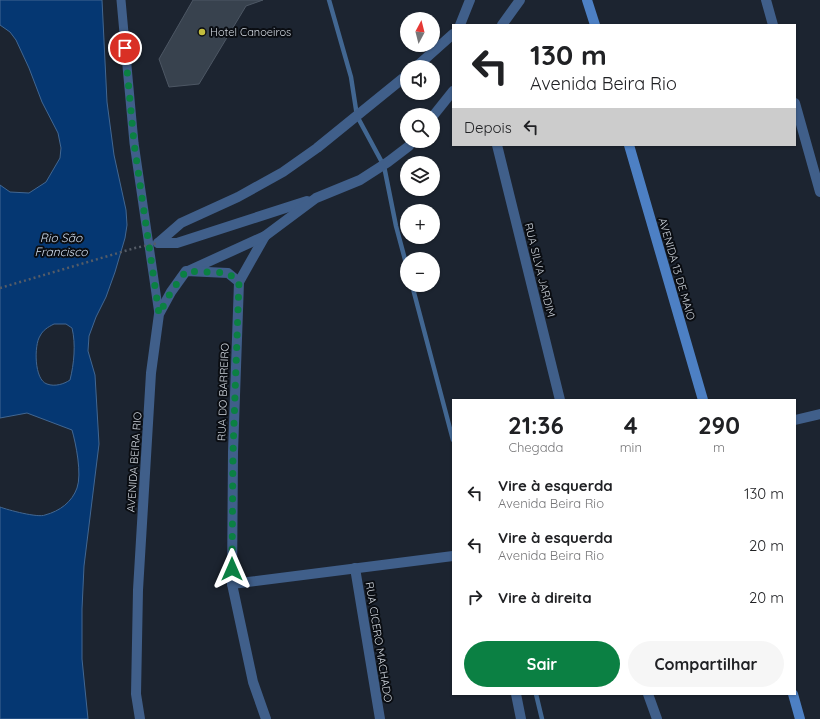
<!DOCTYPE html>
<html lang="pt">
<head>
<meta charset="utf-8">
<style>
  body { margin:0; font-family:Quicksand,sans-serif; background:#f6f6f6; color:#202124; height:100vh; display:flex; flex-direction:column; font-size:15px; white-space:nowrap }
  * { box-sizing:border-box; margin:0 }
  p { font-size:13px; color:#757577 }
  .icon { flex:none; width:22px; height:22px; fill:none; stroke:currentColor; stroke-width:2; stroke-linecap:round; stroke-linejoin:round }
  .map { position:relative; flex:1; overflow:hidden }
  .side { position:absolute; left:452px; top:399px; width:344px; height:296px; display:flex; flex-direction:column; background:#fff; border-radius:0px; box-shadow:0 1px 3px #0004 }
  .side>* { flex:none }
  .top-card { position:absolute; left:452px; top:24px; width:344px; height:122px; border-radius:0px; box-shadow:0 1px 3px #0004; background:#fff; color:#202124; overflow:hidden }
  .needle { width:26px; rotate:7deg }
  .tools { position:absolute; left:400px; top:12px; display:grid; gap:8px }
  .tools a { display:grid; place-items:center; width:40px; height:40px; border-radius:50%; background:#fff; box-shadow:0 1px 3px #0004; font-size:20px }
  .pin { position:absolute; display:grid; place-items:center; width:34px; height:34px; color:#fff; margin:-17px; border:2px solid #fff; border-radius:50%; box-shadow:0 1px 4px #0007 }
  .me { position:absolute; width:44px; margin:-22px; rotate:0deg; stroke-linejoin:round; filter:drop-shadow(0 0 3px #0008) }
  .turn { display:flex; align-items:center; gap:14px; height:84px; padding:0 12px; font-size:18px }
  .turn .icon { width:52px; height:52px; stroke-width:2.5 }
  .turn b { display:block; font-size:28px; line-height:34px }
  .then { display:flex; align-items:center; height:38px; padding:0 12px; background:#0003; gap:8px; font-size:15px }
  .eta { display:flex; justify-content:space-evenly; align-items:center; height:68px; text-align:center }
  .eta b { font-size:24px; font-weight:700; line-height:28px }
  .primary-button { display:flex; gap:8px; margin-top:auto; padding:8px 12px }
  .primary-button a { flex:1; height:46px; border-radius:24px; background:#0b8043; color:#fff; font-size:16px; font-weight:700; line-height:46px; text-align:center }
  .primary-button a+a { background:#f6f6f6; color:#202124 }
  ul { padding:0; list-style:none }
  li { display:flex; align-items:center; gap:12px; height:52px; padding:0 12px }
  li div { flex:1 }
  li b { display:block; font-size:15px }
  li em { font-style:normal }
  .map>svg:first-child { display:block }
  .water { fill:#053772; stroke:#426792; fill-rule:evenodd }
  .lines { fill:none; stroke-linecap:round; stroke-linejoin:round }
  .stream { stroke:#426792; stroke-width:4.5 }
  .building { fill:#38424e; stroke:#4d5764 }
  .service { stroke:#405f8a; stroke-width:9 }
  .minor { stroke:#405f8a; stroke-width:10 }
  .secondary { stroke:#4d80c4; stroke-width:10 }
  .path-bridge { stroke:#555c67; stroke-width:2.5; stroke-dasharray:2 3; stroke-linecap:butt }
  .route { stroke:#0b8043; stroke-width:7; stroke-dasharray:0 12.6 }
  .poi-dot { fill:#c3bd3e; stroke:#0a0d12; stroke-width:1.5 }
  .labels { text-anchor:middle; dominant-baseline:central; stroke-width:4; stroke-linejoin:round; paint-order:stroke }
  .poi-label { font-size:11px; fill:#d0d6de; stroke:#0a0d12; text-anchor:start }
  .street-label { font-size:11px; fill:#d0d6de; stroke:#0a0d12 }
  .water-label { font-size:12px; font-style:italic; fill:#d2dff1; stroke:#0a0d12 }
</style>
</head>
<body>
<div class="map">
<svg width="820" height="719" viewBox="0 0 820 719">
  <rect width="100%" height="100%" fill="#1c2430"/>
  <!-- water -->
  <path class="water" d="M 0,0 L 102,0 L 107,102 L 114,155 L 126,210 L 127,225 L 125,238 L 115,272 L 106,297 L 96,317 L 89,336 L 88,351 L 95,375 L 99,444 L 84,566 L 82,609 L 82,659 L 88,719 L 0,719 L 0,507 C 8,510 38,518 45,515 C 60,511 72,502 77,488 C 82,474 76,444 72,430 L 27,413 L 0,418 L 0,185 L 10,192 L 29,193 L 46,182 L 60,158 L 61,148 L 58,133 L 42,102 L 29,68 L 16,40 L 10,32 L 0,25 ZM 54,324 L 66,324 L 72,328 C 76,344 74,364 70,380 C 64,384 55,387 47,384 C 34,380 34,345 40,336 C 43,330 48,327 54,324 Z"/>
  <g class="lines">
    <!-- stream -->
    <g class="stream">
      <path d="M 329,0 L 351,77 L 357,116 L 384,166 L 396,226 L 407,267"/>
      <path d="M 412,285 L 453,440"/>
      <path d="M 536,694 L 542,719"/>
    </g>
  </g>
  <!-- building -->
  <path class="building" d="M 193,0 L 263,0 L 246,6 L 199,84 L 169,87 L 159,59 Z"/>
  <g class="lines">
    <!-- service -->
    <path class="service" d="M 121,0 L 134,143 L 159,314"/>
    <!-- minor -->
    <g class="minor">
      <path d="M 766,0 L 773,25"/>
      <path d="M 460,25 L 470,0"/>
      <path d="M 502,25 L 520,0"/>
      <path d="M 416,67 L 453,34"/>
      <path d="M 795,103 L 820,192"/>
      <path d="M 433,116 L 453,91"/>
      <path d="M 497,145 L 560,400"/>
      <path d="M 265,236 L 239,282 L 233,452 L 232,584 L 253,682 L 266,719"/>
      <path d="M 158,243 L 181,223 L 238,197 L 283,172 L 317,148 L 407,75"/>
      <path d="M 158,243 L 177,243 L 307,201"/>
      <path d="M 188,271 L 265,236 L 316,198 L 360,180 L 388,162 L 409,146 L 413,141"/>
      <path d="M 795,420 L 820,414"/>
      <path d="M 355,568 L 380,719"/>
      <path d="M 232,584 L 453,556"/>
      <path d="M 516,694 L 521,719"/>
      <path d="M 648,694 L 657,719"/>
      <path d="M 140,719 L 136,694 L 138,590 L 151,373 L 159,314 L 171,292 L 186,271 L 228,273 L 239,282"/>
    </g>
    <!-- secondary -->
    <g class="secondary">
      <path d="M 587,0 L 595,25"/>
      <path d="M 629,145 L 703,400"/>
      <path d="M 793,694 L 800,719"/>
    </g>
    <!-- path-bridge -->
    <path class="path-bridge" d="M 0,288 L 135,248 L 158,243"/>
  </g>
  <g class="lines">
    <!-- route -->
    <path class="route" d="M 125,48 L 134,143 L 159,314 L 171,292 L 186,271 L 228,273 L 239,282 L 233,452 L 232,569"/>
  </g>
  <!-- markers -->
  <circle class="poi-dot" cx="202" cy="32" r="4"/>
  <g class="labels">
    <!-- poi labels -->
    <g class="poi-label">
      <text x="210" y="32">Hotel Canoeiros</text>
    </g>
    <!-- street labels -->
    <g class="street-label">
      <text transform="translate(677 269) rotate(74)">AVENIDA 13 DE MAIO</text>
      <text transform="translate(540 270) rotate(76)">RUA SILVA JARDIM</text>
      <text transform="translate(223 392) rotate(-88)">RUA DO BARREIRO</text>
      <text transform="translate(134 462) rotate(-86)">AVENIDA BEIRA RIO</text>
      <text transform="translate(379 642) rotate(81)">RUA CICERO MACHADO</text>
    </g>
    <!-- water labels -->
    <g class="water-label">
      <text x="61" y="237">Rio São<tspan x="61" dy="14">Francisco</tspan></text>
    </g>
  </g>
</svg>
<div class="tools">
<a><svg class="needle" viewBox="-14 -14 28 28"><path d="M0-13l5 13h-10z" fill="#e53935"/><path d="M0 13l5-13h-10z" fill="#757577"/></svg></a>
<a><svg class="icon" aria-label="sound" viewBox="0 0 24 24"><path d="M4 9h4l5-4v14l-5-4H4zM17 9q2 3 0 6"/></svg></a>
<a><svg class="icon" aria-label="search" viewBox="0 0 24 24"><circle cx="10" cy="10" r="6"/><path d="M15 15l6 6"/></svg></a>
<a><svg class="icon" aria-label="layers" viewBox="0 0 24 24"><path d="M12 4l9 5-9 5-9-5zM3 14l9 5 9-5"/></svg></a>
<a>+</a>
<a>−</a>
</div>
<div class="pin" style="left:125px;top:48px;background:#d93025"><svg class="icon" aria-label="arrive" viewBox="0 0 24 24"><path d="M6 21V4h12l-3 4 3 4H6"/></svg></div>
<svg class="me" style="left:232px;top:569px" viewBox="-20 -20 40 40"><path d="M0-17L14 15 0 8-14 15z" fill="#0b8043" stroke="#fff" stroke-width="4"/></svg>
<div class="top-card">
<div class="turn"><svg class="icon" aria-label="left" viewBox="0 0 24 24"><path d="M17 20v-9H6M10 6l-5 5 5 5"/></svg><div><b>130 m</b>Avenida Beira Rio</div></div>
<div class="then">Depois<svg class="icon" aria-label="left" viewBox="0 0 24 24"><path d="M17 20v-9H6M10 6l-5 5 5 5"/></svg></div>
</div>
<section class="side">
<div class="eta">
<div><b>21:36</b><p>Chegada</p></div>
<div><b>4</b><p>min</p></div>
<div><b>290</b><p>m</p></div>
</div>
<ul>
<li><svg class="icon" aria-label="left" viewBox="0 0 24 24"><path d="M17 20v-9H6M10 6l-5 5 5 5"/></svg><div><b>Vire à esquerda</b><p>Avenida Beira Rio</p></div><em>130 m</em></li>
<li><svg class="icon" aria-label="left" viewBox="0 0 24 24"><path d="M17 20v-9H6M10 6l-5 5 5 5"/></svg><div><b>Vire à esquerda</b><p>Avenida Beira Rio</p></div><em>20 m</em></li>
<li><svg class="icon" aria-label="right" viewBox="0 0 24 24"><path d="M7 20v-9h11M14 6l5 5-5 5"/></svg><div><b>Vire à direita</b></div><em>20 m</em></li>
</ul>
<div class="primary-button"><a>Sair</a><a>Compartilhar</a></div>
</section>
</div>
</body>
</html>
